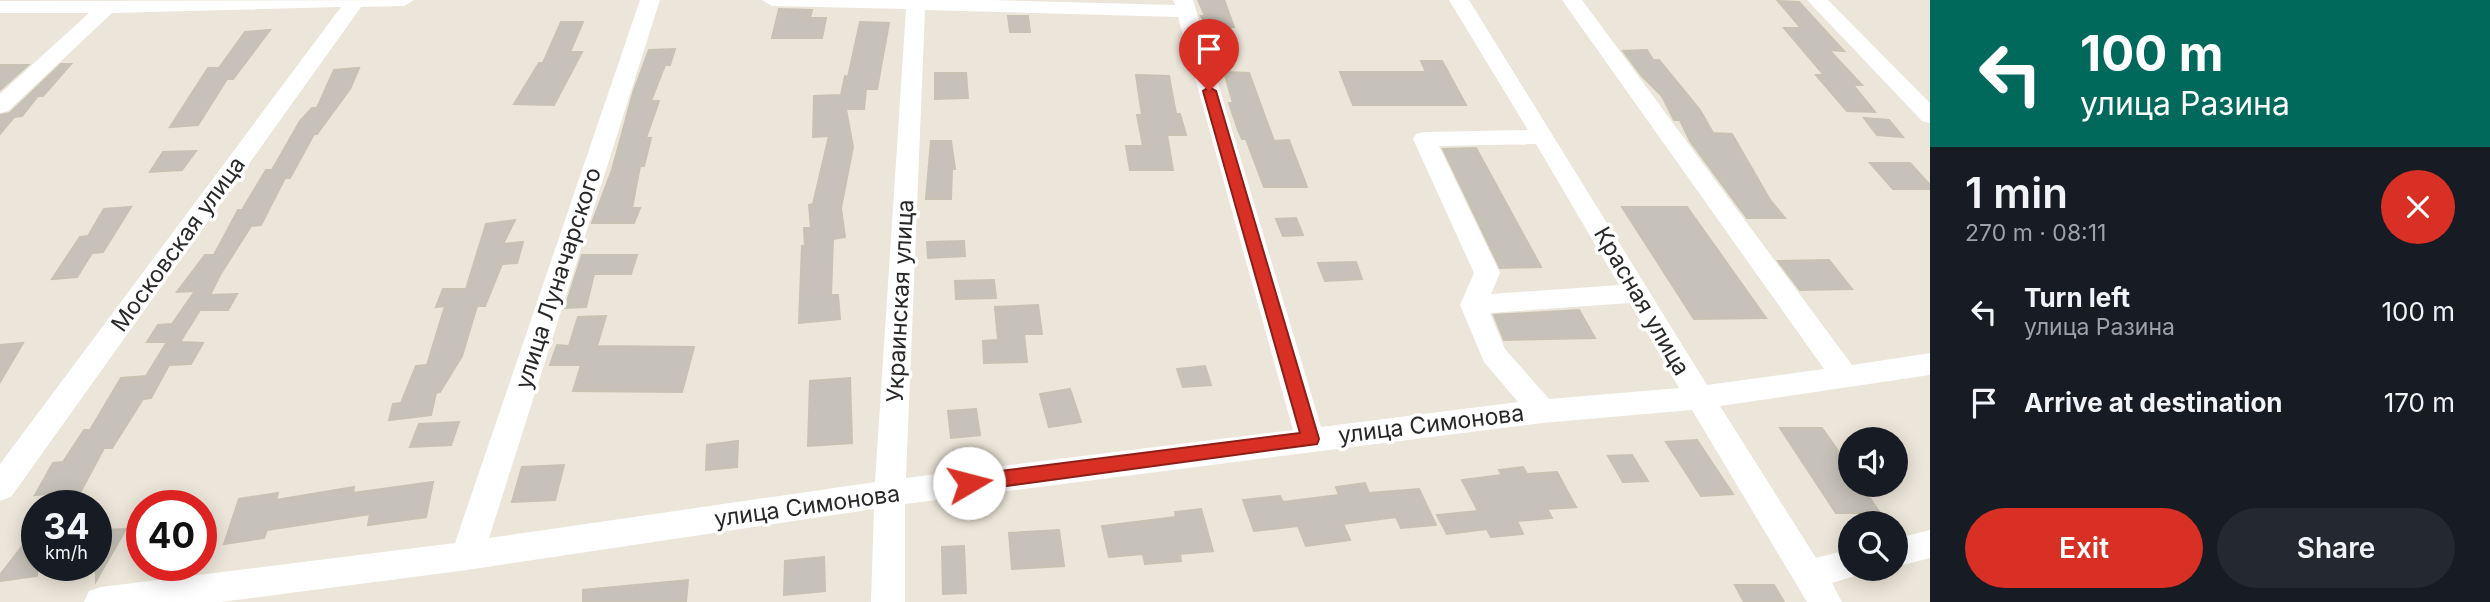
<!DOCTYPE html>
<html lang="en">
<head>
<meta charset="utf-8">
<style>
  body { margin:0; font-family:Inter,sans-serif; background:#242831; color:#f1f3f6; height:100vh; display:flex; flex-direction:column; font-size:26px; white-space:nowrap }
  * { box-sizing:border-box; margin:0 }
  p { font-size:23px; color:#9ea1a6 }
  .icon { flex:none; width:38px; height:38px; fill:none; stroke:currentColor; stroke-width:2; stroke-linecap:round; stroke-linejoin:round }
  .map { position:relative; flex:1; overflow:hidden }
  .sheet { display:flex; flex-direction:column; background:#171b24; width:560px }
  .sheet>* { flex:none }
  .guide { background:#00695c; color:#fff; overflow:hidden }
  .fabs { position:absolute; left:1838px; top:427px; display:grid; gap:14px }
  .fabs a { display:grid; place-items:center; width:70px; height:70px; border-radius:50%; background:#171b24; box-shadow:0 4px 18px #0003; font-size:35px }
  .speed { position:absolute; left:21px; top:490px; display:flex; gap:14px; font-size:35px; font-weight:700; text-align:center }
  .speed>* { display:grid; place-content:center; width:91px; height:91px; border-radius:50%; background:#171b24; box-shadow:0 4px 18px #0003; line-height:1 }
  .speed small { font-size:18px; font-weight:400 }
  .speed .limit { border:10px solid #d22; background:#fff; color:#111 }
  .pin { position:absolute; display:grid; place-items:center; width:60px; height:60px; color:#fff; margin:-72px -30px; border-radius:50% 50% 50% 0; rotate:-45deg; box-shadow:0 0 7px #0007 }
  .pin .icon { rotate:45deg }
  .me { position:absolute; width:77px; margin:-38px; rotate:82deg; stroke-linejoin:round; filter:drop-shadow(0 0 5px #0008) }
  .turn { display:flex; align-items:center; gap:24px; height:147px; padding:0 35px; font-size:32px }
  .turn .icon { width:91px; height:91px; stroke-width:2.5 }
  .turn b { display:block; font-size:49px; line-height:60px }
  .round { display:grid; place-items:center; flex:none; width:74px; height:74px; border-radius:37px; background:#242831 }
  .overview { display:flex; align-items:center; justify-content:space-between; height:119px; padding:0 35px }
  h1 { font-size:42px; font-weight:600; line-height:52px }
  .button { display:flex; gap:14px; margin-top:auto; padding:14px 35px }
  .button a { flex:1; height:80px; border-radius:42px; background:#d93025; color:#fff; font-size:28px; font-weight:600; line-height:80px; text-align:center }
  .button a+a { background:#242831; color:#f1f3f6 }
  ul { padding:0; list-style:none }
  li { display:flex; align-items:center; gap:21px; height:91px; padding:0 35px }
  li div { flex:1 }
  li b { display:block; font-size:26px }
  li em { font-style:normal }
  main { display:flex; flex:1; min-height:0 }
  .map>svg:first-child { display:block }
  .building { fill:#c7c2b9; stroke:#c7c2b3; stroke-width:2 }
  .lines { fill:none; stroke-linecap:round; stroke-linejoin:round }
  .minor { fill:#fff; fill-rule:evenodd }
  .route { fill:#d93025; stroke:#8d1f18; stroke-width:2 }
  .labels { text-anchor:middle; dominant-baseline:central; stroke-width:7; stroke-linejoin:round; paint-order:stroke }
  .street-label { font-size:23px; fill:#282828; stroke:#fff }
</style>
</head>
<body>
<main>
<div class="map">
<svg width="1930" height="602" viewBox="0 0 1930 602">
  <rect width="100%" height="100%" fill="#ece5d9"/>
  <!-- building -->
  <g class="building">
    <path d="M 1198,0 L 1224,0 L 1234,27 L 1227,27 L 1236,44 L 1218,45 L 1201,16 L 1205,16 Z"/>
    <path d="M 1778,1 L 1799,2 L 1844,51 L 1829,50 L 1862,85 L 1853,85 L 1875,112 L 1847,111 L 1816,75 L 1824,75 L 1784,28 L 1801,28 Z"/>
    <path d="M 779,9 L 812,10 L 810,18 L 826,18 L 822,38 L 772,38 Z"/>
    <path d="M 1008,16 L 1028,16 L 1030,32 L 1010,32 Z"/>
    <path d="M 561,22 L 583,22 L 570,52 L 582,52 L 554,105 L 514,104 L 539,63 L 543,63 Z"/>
    <path d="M 860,22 L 889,23 L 877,89 L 866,89 L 864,109 L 846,109 L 853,147 L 841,208 L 845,237 L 833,239 L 831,295 L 838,295 L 840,319 L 799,323 L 802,246 L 805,246 L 804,228 L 811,228 L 809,205 L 813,204 L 829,136 L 813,137 L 814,96 L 841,95 L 845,76 L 848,77 Z"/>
    <path d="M 270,30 L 233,79 L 227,79 L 198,125 L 170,127 L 208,68 L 219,68 L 245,32 Z"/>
    <path d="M 675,49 L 670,65 L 665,65 L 651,101 L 659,101 L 646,138 L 651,138 L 644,166 L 640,166 L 632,208 L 640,208 L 634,223 L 592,223 L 612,170 L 633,93 L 649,50 Z"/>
    <path d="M 1647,50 L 1653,60 L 1659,60 L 1700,110 L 1713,133 L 1732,134 L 1770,200 L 1785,218 L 1747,218 L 1690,141 L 1680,120 L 1674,120 L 1662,96 L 1642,76 L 1623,51 Z"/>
    <path d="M 1421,61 L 1442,61 L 1466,105 L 1353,105 L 1340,72 L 1426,72 Z"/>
    <path d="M 61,64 L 71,64 L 43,96 L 38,96 L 22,116 L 14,117 L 0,134 L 0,115 L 10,113 Z"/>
    <path d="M 0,65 L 28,65 L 0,90 Z"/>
    <path d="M 359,68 L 350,89 L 317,134 L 314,134 L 290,178 L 285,178 L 261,225 L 251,226 L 220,275 L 210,295 L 237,294 L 228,310 L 200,310 L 180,342 L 203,343 L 191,364 L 169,365 L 151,398 L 143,399 L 112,448 L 104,448 L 81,491 L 35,495 L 53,463 L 63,462 L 84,430 L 90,430 L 121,378 L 146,376 L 167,342 L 147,342 L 158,325 L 172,324 L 195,291 L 177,292 L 205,255 L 214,255 L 238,210 L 242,210 L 266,170 L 272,170 L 300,121 L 312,108 L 317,108 L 334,70 Z"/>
    <path d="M 1224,72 L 1249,73 L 1274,141 L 1289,140 L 1307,187 L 1264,187 L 1246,139 L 1242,139 L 1238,130 L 1229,103 L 1233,103 Z"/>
    <path d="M 935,73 L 966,73 L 968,98 L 935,99 Z"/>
    <path d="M 1136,75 L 1169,76 L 1176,114 L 1180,114 L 1186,135 L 1167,135 L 1173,170 L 1130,170 L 1126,146 L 1143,146 L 1137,115 L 1142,115 Z"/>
    <path d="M 1864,118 L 1889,120 L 1903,137 L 1877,135 Z"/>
    <path d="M 931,141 L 951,141 L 955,169 L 952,169 L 951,199 L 926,199 Z"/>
    <path d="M 1476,148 L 1541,267 L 1500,268 L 1443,149 Z"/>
    <path d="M 196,151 L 182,170 L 150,172 L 163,152 Z"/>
    <path d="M 1870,163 L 1910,163 L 1930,185 L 1930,189 L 1893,189 Z"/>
    <path d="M 131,207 L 103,252 L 92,253 L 77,277 L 52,279 L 80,237 L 88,236 L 104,209 Z"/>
    <path d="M 1622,207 L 1687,207 L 1766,318 L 1694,319 Z"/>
    <path d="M 1296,218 L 1303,235 L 1283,236 L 1276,219 Z"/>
    <path d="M 515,220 L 503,244 L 523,242 L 517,263 L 502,264 L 485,306 L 477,306 L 462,356 L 440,392 L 436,393 L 431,415 L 389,420 L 393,404 L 401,403 L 416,366 L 427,365 L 445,306 L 436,307 L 443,289 L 466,289 L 486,224 Z"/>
    <path d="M 964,241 L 965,256 L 928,258 L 927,242 Z"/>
    <path d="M 582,255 L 637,255 L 631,274 L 594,274 L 586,307 L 565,308 Z"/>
    <path d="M 1829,260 L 1852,289 L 1800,290 L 1778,261 Z"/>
    <path d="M 1356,262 L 1362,279 L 1325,281 L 1318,263 Z"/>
    <path d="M 994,280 L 996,298 L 956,299 L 955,281 Z"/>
    <path d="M 1038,305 L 1042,334 L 1024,334 L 1027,362 L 984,363 L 983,341 L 998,340 L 995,307 Z"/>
    <path d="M 1579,310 L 1595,338 L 1504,340 L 1494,315 Z"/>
    <path d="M 606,316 L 597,346 L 694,347 L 682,392 L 573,391 L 581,365 L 550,365 L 557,345 L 569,346 L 578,317 Z"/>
    <path d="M 23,343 L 0,382 L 0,345 Z"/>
    <path d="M 1205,366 L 1211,385 L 1183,387 L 1177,369 Z"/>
    <path d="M 850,378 L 852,443 L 808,446 L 810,381 Z"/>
    <path d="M 1070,389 L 1081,422 L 1049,427 L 1040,394 Z"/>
    <path d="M 976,409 L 980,435 L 951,438 L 948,411 Z"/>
    <path d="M 459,422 L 451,445 L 410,447 L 419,424 Z"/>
    <path d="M 1780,428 L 1822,428 L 1850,468 L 1850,485 L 1861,485 L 1880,513 L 1836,513 Z"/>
    <path d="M 1697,440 L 1733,494 L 1701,496 L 1666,442 Z"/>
    <path d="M 738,441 L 737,467 L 706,470 L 707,445 Z"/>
    <path d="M 1632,455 L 1648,481 L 1623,482 L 1608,456 Z"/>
    <path d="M 564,465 L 555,500 L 512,502 L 522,467 Z"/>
    <path d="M 1523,467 L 1527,474 L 1557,472 L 1576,507 L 1547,509 L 1552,518 L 1517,521 L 1523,534 L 1491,537 L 1487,529 L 1447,534 L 1437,515 L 1478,511 L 1462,480 L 1502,475 L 1499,470 Z"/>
    <path d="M 433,482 L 426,517 L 368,525 L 370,514 L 267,530 L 264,538 L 224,544 L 239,499 L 278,493 L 276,500 L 354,487 L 353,493 Z"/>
    <path d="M 1365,483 L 1369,493 L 1419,489 L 1436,525 L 1401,528 L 1396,517 L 1343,524 L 1350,540 L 1306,546 L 1298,526 L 1254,531 L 1243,500 L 1280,496 L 1283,502 L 1339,495 L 1336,487 Z"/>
    <path d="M 1201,509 L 1213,551 L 1180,554 L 1181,561 L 1145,564 L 1143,554 L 1109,557 L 1102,526 L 1176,517 L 1175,512 Z"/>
    <path d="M 37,527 L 37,576 L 0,581 L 0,575 Z"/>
    <path d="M 126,529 L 96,581 L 96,530 Z"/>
    <path d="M 1059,530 L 1064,566 L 1012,569 L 1009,533 Z"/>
    <path d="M 964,546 L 966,593 L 943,594 L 942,547 Z"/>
    <path d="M 824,557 L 825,591 L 784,595 L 785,561 Z"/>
    <path d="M 688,580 L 686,602 L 583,602 L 583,590 Z"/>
    <path d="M 1735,585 L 1774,585 L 1784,602 L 1744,602 Z"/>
  </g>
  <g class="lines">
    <!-- minor -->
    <g class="minor">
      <path d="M 414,0 L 404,6 L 361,7 L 11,497 L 0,501 L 0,464 L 341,7 L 112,13 L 8,111 L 0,113 L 0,94 L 89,13 L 0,13 L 0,1 Z"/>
      <path d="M 640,0 L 660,0 L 489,538 L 875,482 L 906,9 L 772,6 L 762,0 L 991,0 L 1175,5 L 1173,0 L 1193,0 L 1321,427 L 1518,402 L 1484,362 L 1460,305 L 1474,273 L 1413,139 L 1416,134 L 1424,132 L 1528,130 L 1449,0 L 1469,0 L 1707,385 L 1824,369 L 1562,0 L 1582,0 L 1852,365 L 1930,353 L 1930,375 L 1720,406 L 1816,558 L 1850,549 L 1850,569 L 1864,569 L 1861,574 L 1832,583 L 1842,602 L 1807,602 L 1692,410 L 1542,423 L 905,504 L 905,602 L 871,602 L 874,509 L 467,570 L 221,602 L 84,602 L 89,591 L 101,587 L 455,543 ZM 925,10 L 1178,17 L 1293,430 L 906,478 ZM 1536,144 L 1619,285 L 1491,294 L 1500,273 L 1439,146 ZM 1630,303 L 1679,388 L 1549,399 L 1505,349 L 1490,313 Z"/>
      <path d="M 1807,0 L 1828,0 L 1930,103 L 1930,123 L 1922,121 Z"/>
      <path d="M 1930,530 L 1930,558 L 1895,567 L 1895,539 Z"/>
    </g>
  </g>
  <!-- route -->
  <path class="route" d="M 1209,87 L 1216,91 L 1319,439 L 1317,444 L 969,491 L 962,489 L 960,483 L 962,477 L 969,475 L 1300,433 L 1203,91 Z"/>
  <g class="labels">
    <!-- street labels -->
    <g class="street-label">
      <text transform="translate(178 244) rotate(-54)">Московская улица</text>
      <text transform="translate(558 278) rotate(-72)">улица Луначарского</text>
      <text transform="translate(900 301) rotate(-87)">Украинская улица</text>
      <text transform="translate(1642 301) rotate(60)">Красная улица</text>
      <text transform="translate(1431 424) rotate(-7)">улица Симонова</text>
      <text transform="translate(807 506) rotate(-8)">улица Симонова</text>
    </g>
  </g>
</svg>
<div class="fabs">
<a><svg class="icon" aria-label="sound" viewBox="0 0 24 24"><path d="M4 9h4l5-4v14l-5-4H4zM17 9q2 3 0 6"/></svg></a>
<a><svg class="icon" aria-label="search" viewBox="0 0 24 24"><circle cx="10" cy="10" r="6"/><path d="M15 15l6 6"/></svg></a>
</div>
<div class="speed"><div>34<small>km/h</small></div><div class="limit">40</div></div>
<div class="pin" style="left:1209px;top:91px;background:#d93025"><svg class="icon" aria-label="arrive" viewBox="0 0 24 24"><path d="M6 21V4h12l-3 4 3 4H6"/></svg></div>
<svg class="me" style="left:969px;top:483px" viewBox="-20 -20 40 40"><circle r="19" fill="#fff"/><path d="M0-13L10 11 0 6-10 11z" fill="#d93025"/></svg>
</div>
<section class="sheet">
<div class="guide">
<div class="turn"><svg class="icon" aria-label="left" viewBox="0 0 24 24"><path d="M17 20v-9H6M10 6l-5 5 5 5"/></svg><div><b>100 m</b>улица Разина</div></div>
</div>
<div class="overview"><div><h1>1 min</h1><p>270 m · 08:11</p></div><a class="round" style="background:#d93025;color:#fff"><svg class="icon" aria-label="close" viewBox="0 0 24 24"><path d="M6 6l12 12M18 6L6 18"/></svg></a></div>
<ul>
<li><svg class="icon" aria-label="left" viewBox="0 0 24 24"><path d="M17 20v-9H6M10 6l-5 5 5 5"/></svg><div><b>Turn left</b><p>улица Разина</p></div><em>100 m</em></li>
<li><svg class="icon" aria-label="arrive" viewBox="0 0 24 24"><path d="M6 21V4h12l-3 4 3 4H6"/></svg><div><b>Arrive at destination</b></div><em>170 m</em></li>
</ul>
<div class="button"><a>Exit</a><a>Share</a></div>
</section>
</main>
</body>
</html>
